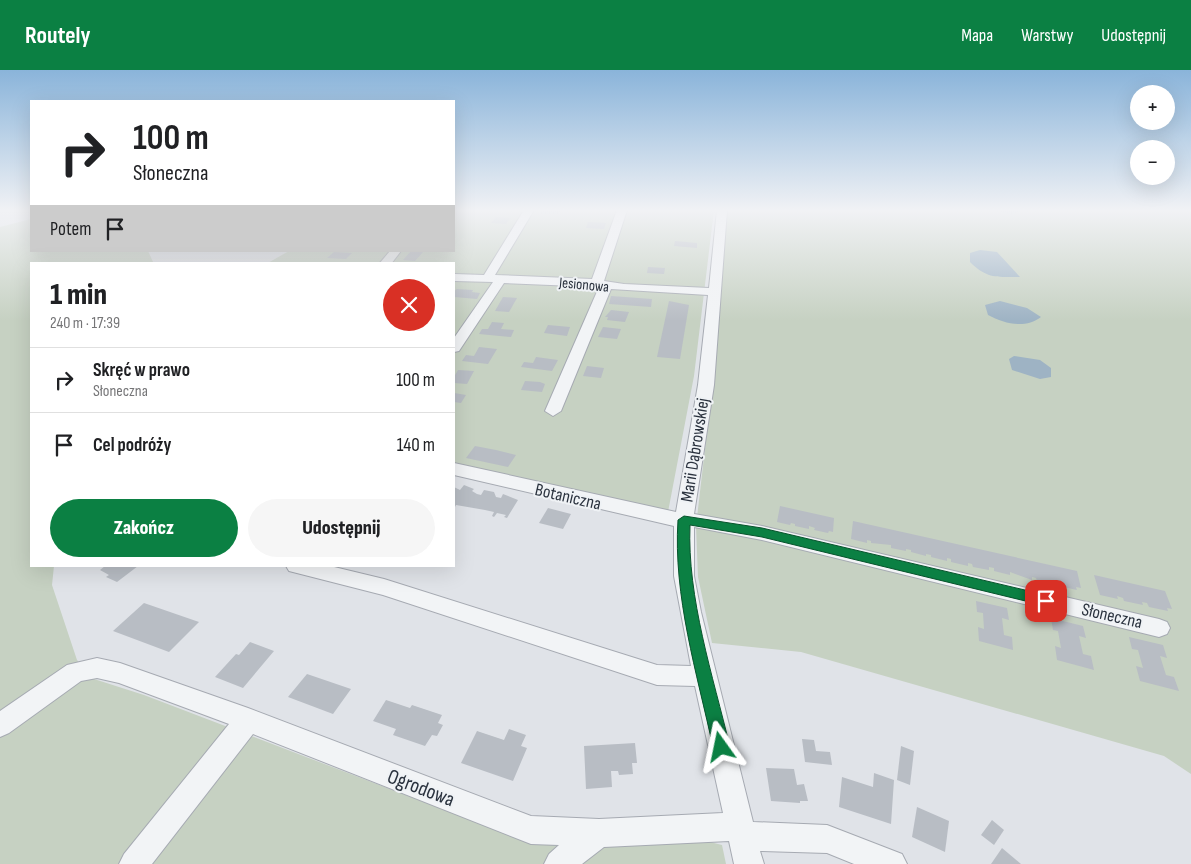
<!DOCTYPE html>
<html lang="pl">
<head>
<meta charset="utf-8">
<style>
  body { margin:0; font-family:"Sofia Sans Condensed",sans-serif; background:#f6f6f6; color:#202124; height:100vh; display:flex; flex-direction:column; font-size:19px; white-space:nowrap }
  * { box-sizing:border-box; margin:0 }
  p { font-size:16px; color:#757577 }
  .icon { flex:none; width:28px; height:28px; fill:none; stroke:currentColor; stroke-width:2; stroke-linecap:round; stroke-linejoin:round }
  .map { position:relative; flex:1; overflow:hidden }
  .side { position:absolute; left:30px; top:192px; width:425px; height:305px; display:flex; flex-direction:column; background:#fff; border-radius:0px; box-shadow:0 5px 20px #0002 }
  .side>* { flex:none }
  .guide { position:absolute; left:30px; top:30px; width:425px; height:152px; border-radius:0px; box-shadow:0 5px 20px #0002; background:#fff; color:#202124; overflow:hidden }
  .tools { position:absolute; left:1130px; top:15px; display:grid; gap:10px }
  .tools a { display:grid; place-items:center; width:45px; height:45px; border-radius:50%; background:#fff; box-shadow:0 5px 20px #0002; font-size:25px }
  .pin { position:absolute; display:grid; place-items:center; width:42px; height:42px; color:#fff; margin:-21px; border-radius:10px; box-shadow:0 2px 8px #0006 }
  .me { position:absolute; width:55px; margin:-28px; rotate:348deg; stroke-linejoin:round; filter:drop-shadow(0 0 4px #0008) }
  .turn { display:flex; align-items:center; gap:18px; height:105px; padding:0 20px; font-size:22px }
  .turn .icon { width:65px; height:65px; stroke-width:2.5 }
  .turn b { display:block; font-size:35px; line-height:42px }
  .then { display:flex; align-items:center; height:48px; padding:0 20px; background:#0003; gap:10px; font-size:19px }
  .round { display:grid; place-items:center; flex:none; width:52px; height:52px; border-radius:26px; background:#f6f6f6 }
  .headline { display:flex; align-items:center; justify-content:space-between; height:85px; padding:0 20px }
  h1 { font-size:30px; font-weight:800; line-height:38px }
  .cta { display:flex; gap:10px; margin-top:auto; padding:10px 20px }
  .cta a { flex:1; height:58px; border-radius:30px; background:#0b8043; color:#fff; font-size:20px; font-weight:800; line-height:58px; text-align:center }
  .cta a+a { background:#f6f6f6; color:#202124 }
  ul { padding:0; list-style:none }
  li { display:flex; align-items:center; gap:15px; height:65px; padding:0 20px; border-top:1px solid #e0e0e0 }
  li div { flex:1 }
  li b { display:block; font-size:19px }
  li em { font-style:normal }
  header { display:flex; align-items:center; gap:30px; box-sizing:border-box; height:70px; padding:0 25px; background:#0b8043; color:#fff }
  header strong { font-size:24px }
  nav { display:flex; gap:28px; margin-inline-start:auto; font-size:18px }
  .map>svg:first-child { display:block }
  .green { fill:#c6d1c2 }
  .water { fill:#9eb3c4 }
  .building { fill:#b8bdc4 }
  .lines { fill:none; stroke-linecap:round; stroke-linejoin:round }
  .street-casing { stroke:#a6aab2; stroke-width:2 }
  .street { fill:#f2f4f6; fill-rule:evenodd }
  .route { fill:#0b8043; stroke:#07532c }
  .labels { text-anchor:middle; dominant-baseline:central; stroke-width:4; stroke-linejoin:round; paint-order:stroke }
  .far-street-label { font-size:15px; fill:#2a323e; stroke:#eff2f5 }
  .street-label { font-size:18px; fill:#2a323e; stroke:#eff2f5 }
  .near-street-label { font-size:21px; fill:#2a323e; stroke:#eff2f5 }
</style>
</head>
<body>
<header>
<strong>Routely</strong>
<nav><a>Mapa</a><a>Warstwy</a><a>Udostępnij</a></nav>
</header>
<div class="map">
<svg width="1191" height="794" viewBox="0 0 1191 794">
  <rect width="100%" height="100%" fill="#e0e3e8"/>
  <!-- green -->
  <g class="green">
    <path d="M 454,140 L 714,140 L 694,306 L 668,442 L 454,394 L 454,194 L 266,194 L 289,181 L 454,181 Z"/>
    <path d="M 727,140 L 1191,140 L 1191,704 L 1164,686 L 801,582 L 712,573 L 698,507 L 696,456 L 713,310 Z"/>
    <path d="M 31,149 L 31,181 L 148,181 L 154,194 L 31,194 L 31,496 L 54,496 L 52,515 L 77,590 L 94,609 L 144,625 L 505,763 L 566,778 L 706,771 L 722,775 L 726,794 L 0,794 L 0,157 Z"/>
  </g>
  <!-- water -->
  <g class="water">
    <path d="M 980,180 L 997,182 L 1020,207 C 997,207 987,209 970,192 L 970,183 Z"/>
    <path d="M 1000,231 L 1027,238 L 1041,247 C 1025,259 1005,254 988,245 L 985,235 Z"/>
    <path d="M 1014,286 L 1040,290 L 1051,298 L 1051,307 L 1040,309 L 1012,300 L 1009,289 Z"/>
  </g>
  <!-- building -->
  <g class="building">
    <path d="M 543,140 L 557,140 L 560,142 L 558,144 L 540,144 Z"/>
    <path d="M 996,140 L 1015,140 L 1019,141 L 1012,145 Z"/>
    <path d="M 496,147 L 510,148 L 506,154 L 491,153 Z"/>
    <path d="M 588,152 L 606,153 L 604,159 L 586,158 Z"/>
    <path d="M 675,171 L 697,173 L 697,178 L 674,176 Z"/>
    <path d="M 411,181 L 419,181 L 423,182 L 415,191 L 403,190 Z"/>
    <path d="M 334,182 L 352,183 L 346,189 L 327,188 Z"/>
    <path d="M 648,197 L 665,198 L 664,204 L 647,203 Z"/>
    <path d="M 457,219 L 473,220 L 472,222 L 480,223 L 477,229 L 454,227 L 454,221 Z"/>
    <path d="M 611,226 L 625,227 L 652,229 L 651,237 L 609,234 Z"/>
    <path d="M 503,227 L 517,228 L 509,242 L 495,241 Z"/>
    <path d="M 669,231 L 689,235 L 680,289 L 657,287 Z"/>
    <path d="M 611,240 L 629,242 L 625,252 L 607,250 L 608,247 L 605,247 Z"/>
    <path d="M 492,252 L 504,253 L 501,259 L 514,260 L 511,267 L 479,264 L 482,259 L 488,259 Z"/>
    <path d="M 548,255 L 570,257 L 567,266 L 544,263 Z"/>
    <path d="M 603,257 L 621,259 L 617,269 L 598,267 Z"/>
    <path d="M 479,277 L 497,279 L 488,294 L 462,291 L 466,285 L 474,286 Z"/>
    <path d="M 536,287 L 558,290 L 552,301 L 521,297 L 524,292 L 533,293 Z"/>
    <path d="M 587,296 L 604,298 L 601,308 L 583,306 Z"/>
    <path d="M 458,300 L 474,301 L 467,314 L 454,313 L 454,307 Z"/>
    <path d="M 525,311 L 540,312 L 545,314 L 542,322 L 521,320 Z"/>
    <path d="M 454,323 L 466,325 L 461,333 L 454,332 Z"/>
    <path d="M 475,376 L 496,380 L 516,385 L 508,397 L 466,388 Z"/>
    <path d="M 464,415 L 474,419 L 472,421 L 477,424 L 481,425 L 484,420 L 494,422 L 496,427 L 501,428 L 503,424 L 518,430 L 507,448 L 504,447 L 506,445 L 497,443 L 494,447 L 492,446 L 494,442 L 485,440 L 456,435 L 454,439 L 454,417 L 460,420 Z"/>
    <path d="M 780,436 L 834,448 L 833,462 L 829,461 L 828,463 L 814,460 L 815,458 L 809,456 L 809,459 L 795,456 L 795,454 L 791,453 L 790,455 L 777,452 Z"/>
    <path d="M 548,438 L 571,444 L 563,459 L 539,453 Z"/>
    <path d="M 853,451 L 1077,501 L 1081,518 L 1076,517 L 1077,520 L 1059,516 L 1058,513 L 1054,512 L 1054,515 L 1037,511 L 1036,508 L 1032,507 L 1032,510 L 1010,502 L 1010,505 L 994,501 L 994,498 L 989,497 L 989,500 L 973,497 L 972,494 L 968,493 L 968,496 L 951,492 L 951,489 L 947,488 L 947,491 L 931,487 L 931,485 L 926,484 L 926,486 L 911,482 L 911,480 L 906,479 L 906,481 L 891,478 L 891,475 L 871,473 L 871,471 L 867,470 L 867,473 L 851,469 Z"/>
    <path d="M 105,496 L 138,496 L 117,512 L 106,507 L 109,505 L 100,500 Z"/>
    <path d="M 1094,505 L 1165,521 L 1172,539 L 1167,538 L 1168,541 L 1149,537 L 1147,533 L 1142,532 L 1143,535 L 1124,531 L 1123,528 L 1117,526 L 1118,529 L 1100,525 Z"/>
    <path d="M 976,531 L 1007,538 L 1009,550 L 1002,548 L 1004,565 L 1012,567 L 1013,580 L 979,571 L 978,557 L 984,559 L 983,543 L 977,542 Z"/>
    <path d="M 144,533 L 199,552 L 169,582 L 113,561 Z"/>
    <path d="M 1051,548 L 1083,556 L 1086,568 L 1079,566 L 1083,584 L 1091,586 L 1094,600 L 1057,590 L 1055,576 L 1061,578 L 1058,561 L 1053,560 Z"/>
    <path d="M 1129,567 L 1163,575 L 1167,588 L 1160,586 L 1166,605 L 1174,607 L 1179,621 L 1140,611 L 1136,596 L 1143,598 L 1138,580 L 1132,579 Z"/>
    <path d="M 250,572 L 274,581 L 243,618 L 215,607 L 236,584 L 239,585 Z"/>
    <path d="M 307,604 L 351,619 L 333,644 L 288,627 Z"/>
    <path d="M 386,630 L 410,638 L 412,635 L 442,645 L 438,653 L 443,655 L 437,666 L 432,665 L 425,676 L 393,665 L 396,659 L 373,651 Z"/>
    <path d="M 509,659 L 526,665 L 521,676 L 527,678 L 513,711 L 461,693 L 477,661 L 504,670 Z"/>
    <path d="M 802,669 L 814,670 L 816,681 L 830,682 L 832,695 L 805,692 Z"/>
    <path d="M 635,673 L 637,693 L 632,693 L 633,704 L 619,705 L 618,701 L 611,701 L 612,717 L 586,719 L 584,676 Z"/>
    <path d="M 901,676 L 914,681 L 910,715 L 897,710 Z"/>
    <path d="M 766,698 L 794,699 L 797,715 L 804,714 L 808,731 L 800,731 L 800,733 L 771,731 Z"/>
    <path d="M 874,703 L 894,710 L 891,754 L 839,737 L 842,707 L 873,717 Z"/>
    <path d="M 917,737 L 949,751 L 945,782 L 912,767 Z"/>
    <path d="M 992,750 L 1004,760 L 994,775 L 981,765 Z"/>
    <path d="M 1002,778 L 1021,794 L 991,794 Z"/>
  </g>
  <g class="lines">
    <!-- street casing -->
    <g class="street-casing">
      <g id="street">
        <path d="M 524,140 L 534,140 L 495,205 L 592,209 L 617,140 L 627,140 L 604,211 L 624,214 L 709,218 L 717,140 L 727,140 L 714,315 L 694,444 L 762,456 L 1159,549 L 1167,552 L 1170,558 L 1167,564 L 1159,567 L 762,470 L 694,457 L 694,506 L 701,542 L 753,752 L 827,755 L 902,784 L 907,794 L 854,794 L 827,783 L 760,781 L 764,794 L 734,794 L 729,771 L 604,777 L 582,794 L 544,794 L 549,784 L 559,775 L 531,774 L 253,664 L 152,794 L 119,794 L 124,784 L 229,654 L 119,613 L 97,608 L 81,611 L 9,663 L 0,667 L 0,641 L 67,595 L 97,588 L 120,593 L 248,638 L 531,746 L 599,749 L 723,743 L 695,616 L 657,615 L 383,525 L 289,501 L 286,496 L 330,496 L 384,509 L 657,595 L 691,596 L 674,506 L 674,456 L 454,405 L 454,393 L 676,442 L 698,315 L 708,225 L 611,219 L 561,341 L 553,346 L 545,341 L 599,217 L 504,213 L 459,281 L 454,282 L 454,268 L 493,212 L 454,211 L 454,204 L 484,205 Z"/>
        <path d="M 390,181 L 401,181 L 391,194 L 379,194 Z"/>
      </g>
    </g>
    <!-- street -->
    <use href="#street" class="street"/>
  </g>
  <!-- sky -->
  <linearGradient id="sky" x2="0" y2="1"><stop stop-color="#8ab4da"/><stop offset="0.56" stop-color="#f1f2f5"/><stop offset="1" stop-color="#f1f2f5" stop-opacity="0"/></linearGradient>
  <rect width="1191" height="251" fill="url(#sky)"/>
  <!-- route -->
  <path class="route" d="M 684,446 L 762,458 L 1046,525 L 1051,527 L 1053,531 L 1051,535 L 1046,536 L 762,467 L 690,455 C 687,528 713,606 730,677 L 727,683 L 721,685 L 715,683 L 713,677 C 697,603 673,526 678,450 Z"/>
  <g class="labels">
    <!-- far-street labels -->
    <g class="far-street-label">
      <text transform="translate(584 215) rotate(5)">Jesionowa</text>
    </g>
    <!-- street labels -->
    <g class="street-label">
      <text transform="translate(695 380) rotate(-81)">Marii Dąbrowskiej</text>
      <text transform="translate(568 427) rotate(13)">Botaniczna</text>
      <text transform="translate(1112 546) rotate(13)">Słoneczna</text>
    </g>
    <!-- near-street labels -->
    <g class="near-street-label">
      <text transform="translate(421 718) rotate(21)">Ogrodowa</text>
    </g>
  </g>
</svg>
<div class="tools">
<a>+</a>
<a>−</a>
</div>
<div class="pin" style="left:1046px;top:531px;background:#d93025"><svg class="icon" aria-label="arrive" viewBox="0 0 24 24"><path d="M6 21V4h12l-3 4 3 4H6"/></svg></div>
<svg class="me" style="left:721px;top:677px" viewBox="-20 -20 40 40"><path d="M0-17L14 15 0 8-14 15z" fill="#0b8043" stroke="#fff" stroke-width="4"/></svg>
<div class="guide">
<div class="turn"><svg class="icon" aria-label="right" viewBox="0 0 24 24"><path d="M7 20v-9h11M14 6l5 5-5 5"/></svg><div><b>100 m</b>Słoneczna</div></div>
<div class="then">Potem<svg class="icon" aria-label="arrive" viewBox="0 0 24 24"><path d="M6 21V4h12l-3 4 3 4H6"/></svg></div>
</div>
<section class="side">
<div class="headline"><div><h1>1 min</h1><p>240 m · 17:39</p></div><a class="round" style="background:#d93025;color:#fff"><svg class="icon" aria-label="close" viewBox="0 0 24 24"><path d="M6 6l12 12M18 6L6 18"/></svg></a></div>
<ul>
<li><svg class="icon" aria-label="right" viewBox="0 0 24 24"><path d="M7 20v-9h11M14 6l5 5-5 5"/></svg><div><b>Skręć w prawo</b><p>Słoneczna</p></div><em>100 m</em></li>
<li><svg class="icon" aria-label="arrive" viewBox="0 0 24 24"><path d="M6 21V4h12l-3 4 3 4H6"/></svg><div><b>Cel podróży</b></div><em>140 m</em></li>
</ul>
<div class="cta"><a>Zakończ</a><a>Udostępnij</a></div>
</section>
</div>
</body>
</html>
